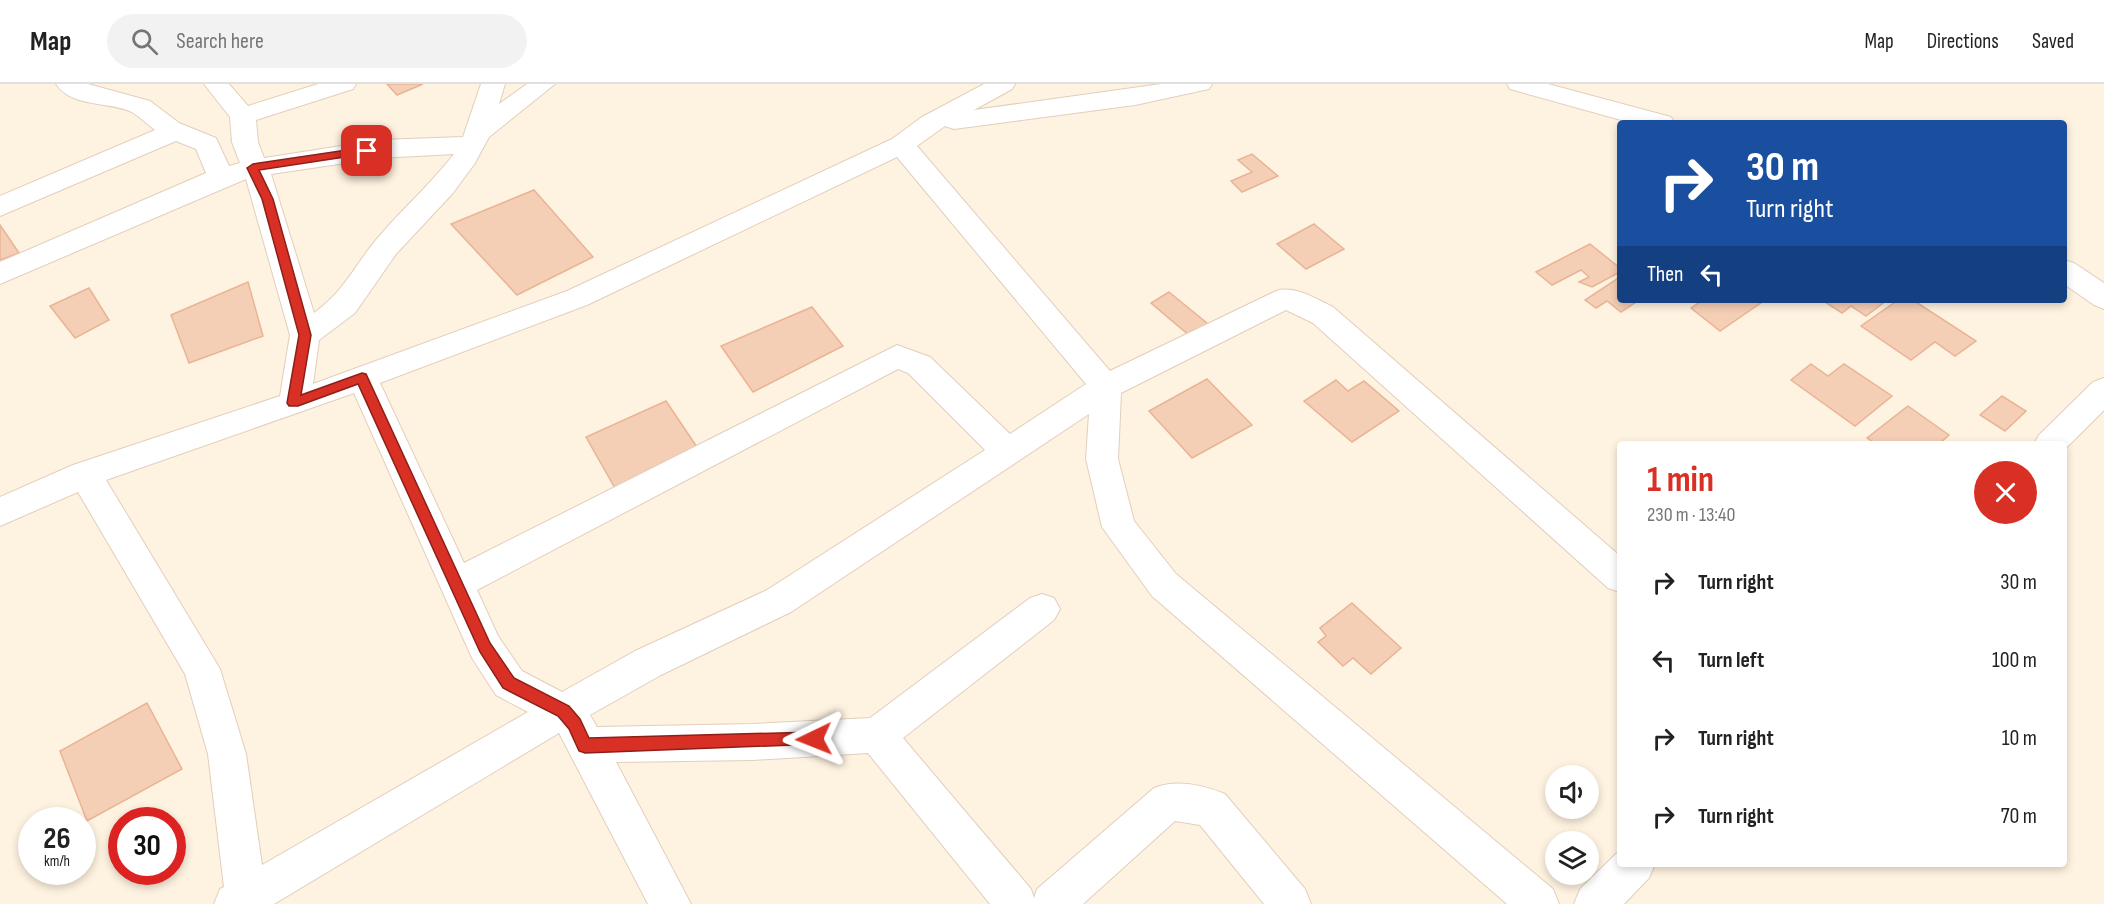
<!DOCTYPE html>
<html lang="en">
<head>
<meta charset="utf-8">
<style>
  body { margin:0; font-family:"Sofia Sans Condensed",sans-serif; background:#f2f2f2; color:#222; height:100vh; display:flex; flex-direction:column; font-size:22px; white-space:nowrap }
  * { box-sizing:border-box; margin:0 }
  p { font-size:20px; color:#767676 }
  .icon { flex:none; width:33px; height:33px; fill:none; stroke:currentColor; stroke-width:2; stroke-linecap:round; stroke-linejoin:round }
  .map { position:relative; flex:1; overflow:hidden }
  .side { position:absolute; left:1617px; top:357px; width:450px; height:426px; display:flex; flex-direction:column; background:#fff; border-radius:6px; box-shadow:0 3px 9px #0003 }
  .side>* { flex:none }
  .guide { position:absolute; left:1617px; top:36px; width:450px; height:183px; border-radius:6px; box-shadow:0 3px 9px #0003; background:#1a4fa0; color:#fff; overflow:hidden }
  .tools { position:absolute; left:1545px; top:681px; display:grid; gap:12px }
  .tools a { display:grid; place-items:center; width:54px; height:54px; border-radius:50%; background:#fff; box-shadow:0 3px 9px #0003; font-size:30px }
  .speed { position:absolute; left:18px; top:723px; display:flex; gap:12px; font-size:30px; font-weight:700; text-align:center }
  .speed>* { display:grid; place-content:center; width:78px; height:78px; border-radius:50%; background:#fff; box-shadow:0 3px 9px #0003; line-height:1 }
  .speed small { font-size:15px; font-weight:400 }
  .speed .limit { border:9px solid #d22; background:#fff; color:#111 }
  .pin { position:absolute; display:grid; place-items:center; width:51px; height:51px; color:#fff; margin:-26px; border-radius:12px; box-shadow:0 3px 9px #0006 }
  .me { position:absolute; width:66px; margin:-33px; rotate:268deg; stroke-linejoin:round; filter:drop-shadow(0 0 4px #0008) }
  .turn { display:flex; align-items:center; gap:21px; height:126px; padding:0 30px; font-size:27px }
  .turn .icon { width:78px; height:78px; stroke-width:2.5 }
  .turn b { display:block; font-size:42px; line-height:51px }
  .then { display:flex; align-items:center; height:57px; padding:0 30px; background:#0003; gap:12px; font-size:22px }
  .round { display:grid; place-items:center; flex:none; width:63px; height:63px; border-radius:32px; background:#f2f2f2 }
  .summary { display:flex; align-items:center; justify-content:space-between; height:102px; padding:0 30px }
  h1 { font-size:36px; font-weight:700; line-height:45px; color:#d93025 }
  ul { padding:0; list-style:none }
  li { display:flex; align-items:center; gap:18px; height:78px; padding:0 30px }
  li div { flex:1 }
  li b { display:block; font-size:22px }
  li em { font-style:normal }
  header { display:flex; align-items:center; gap:36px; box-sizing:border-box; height:84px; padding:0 30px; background:#fff; border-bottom:2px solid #e0e0e0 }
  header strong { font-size:28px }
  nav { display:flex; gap:33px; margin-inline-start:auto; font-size:21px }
  .search { width:420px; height:54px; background:#f2f2f2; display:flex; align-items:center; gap:15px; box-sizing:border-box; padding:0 21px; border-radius:33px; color:#767676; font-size:22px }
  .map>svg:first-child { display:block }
  .building { fill:#f5ceb6; stroke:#e9b495; stroke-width:1.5 }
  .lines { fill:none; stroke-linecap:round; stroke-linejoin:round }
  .street-casing { stroke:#e3cebc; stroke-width:2 }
  .street { fill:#fff; fill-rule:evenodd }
  .route { fill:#d93025; stroke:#8d1f18; stroke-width:1.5 }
</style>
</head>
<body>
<header>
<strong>Map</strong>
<div class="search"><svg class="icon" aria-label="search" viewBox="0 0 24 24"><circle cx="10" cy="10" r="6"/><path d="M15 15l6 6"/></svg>Search here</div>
<nav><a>Map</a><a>Directions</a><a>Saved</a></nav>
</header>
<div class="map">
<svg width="2104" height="820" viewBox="0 0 2104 820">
  <rect width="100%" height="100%" fill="#fef2e0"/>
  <!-- building -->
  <g class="building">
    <path d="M 387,0 L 423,0 L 397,11 Z"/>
    <path d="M 1252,70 L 1278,92 L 1242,108 L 1231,97 L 1252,88 L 1238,76 Z"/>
    <path d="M 534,106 L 593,173 L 517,211 L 451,140 Z"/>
    <path d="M 1314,140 L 1344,165 L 1306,185 L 1277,160 Z"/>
    <path d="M 0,141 L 19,169 L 0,176 Z"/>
    <path d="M 1590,160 L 1620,184 L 1620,188 L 1592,203 L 1579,198 L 1589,193 L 1581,186 L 1552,201 L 1536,188 Z"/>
    <path d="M 1620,193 L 1620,216 L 1639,216 L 1621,228 L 1607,217 L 1596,224 L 1585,216 Z"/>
    <path d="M 248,198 L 263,252 L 189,279 L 171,231 Z"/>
    <path d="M 89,204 L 109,236 L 75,254 L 50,222 Z"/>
    <path d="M 1169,208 L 1208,240 L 1190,252 L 1151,219 Z"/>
    <path d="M 1703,216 L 1765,216 L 1720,247 L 1691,224 Z"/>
    <path d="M 1822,216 L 1887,216 L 1866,232 L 1851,222 L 1842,229 Z"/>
    <path d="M 1898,216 L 1913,216 L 1976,257 L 1955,272 L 1935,258 L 1911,276 L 1861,242 Z"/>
    <path d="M 812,223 L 843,262 L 753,308 L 721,262 Z"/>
    <path d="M 1811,280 L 1828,292 L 1844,280 L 1892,312 L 1855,342 L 1791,296 Z"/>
    <path d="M 1207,295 L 1252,341 L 1192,374 L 1149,327 Z"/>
    <path d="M 1336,296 L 1348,307 L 1364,297 L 1399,327 L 1352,358 L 1304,317 Z"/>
    <path d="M 2002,312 L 2026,327 L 2005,347 L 1980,331 Z"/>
    <path d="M 666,317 L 699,366 L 615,404 L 586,353 Z"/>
    <path d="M 1908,322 L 1949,351 L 1939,360 L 1876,360 L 1867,354 Z"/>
    <path d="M 1352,519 L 1401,564 L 1371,590 L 1353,574 L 1343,582 L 1318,558 L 1326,552 L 1320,544 Z"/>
    <path d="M 147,619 L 182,685 L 87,737 L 60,667 Z"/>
  </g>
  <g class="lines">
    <!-- street casing -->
    <g class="street-casing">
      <g id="street">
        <path d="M 56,0 L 88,0 L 150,17 L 179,39 L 216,54 L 229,82 L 240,79 L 232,58 L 230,33 L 204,0 L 229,0 L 248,22 L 318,0 L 356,0 L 353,5 L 256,36 L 258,58 L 264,74 L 380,56 L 463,53 L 481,0 L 505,0 L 499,20 L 527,0 L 555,0 L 489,53 L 475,79 L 453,109 L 396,170 L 355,229 L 319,256 L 313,300 L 567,207 L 892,55 L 922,33 L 984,0 L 1015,0 L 1012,5 L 974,26 L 1161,0 L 1212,0 L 1209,5 L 1135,21 L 954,45 L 945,42 L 917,62 L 1110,287 L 1276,207 C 1295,201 1316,215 1333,223 L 1620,472 L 1620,508 L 1608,504 L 1313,239 L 1286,226 L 1121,309 L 1118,375 L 1134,437 L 1176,490 L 1553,805 L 1559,820 L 1507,820 L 1152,512 L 1102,443 L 1086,375 L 1089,330 L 791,528 L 661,591 L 590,631 L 597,643 L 753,640 L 870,634 L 1030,514 L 1042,510 L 1054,514 L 1060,525 L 1054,536 L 903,654 L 1031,805 L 1034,814 L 1037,805 L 1154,704 C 1176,695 1203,701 1225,710 L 1305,805 L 1311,820 L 1264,820 L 1200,741 L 1175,737 L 1083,820 L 990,820 L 868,669 L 753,676 L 616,678 L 691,820 L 648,820 L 559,649 L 274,820 L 214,820 L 220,805 L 224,803 L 208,670 L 185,590 L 78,408 L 0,442 L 0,413 L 73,381 L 280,312 L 290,251 L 246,95 L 0,200 L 0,178 L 206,89 L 196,65 L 176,57 L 0,132 L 0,112 L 155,46 C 148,41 140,33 132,28 C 109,17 72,24 56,0 ZM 454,70 C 430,101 401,126 376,156 C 353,184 345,206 314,229 L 271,90 L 380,74 ZM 897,73 L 1086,300 L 1010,350 L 930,273 L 897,261 L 464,479 L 380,299 L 587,221 ZM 898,285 L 908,289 L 985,366 L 767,506 L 635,567 L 562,608 L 522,587 L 498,552 L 477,506 ZM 354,309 L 472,574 L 496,611 L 528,628 L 262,781 L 246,670 L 220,585 L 106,396 Z"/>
        <path d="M 1507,0 L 1548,0 L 1671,33 L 1675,39 L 1632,39 L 1510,5 Z"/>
        <path d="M 2064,176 L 2074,179 L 2104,199 L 2104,225 L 2094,221 L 2064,200 Z"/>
        <path d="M 2104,294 L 2104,326 L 2064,366 L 2064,360 L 2034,360 L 2039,351 L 2093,298 Z"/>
        <path d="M 1620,766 L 1620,780 L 1655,780 L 1649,794 L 1624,820 L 1574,820 L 1580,805 Z"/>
      </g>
    </g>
    <!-- street -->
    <use href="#street" class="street"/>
  </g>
  <!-- route -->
  <path class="route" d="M 367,63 L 373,67 L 371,69 L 259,86 L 273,115 L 311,251 L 301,311 L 362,289 L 366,290 L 490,559 L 514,594 L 569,622 L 580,635 L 589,654 L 814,648 L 819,650 L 822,655 L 819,660 L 585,669 L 579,667 L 569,645 L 558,632 L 503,604 L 480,568 L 358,300 L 298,322 L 289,322 L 287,319 L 299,251 L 262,115 L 247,84 L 253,80 Z"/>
</svg>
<div class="tools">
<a><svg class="icon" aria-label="sound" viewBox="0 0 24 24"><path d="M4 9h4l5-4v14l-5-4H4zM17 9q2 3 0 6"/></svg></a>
<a><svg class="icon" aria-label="layers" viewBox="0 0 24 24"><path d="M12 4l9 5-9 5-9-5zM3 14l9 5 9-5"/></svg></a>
</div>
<div class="speed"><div>26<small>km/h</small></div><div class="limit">30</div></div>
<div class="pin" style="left:367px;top:67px;background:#d93025"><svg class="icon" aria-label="arrive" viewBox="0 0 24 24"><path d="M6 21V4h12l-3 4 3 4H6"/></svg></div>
<svg class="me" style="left:814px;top:655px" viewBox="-20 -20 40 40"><path d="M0-17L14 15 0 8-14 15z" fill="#d93025" stroke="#fff" stroke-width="4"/></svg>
<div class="guide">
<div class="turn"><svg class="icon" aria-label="right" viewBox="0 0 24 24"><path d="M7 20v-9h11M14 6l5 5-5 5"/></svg><div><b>30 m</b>Turn right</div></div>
<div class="then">Then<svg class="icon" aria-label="left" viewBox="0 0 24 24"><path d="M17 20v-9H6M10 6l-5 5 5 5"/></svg></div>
</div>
<section class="side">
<div class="summary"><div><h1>1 min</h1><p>230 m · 13:40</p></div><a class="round" style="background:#d93025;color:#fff"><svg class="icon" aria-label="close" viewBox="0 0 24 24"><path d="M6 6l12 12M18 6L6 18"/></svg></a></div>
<ul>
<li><svg class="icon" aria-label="right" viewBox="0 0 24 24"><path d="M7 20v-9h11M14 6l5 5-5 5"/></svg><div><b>Turn right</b></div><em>30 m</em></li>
<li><svg class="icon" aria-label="left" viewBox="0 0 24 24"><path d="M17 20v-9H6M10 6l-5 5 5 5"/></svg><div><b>Turn left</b></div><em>100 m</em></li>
<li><svg class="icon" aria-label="right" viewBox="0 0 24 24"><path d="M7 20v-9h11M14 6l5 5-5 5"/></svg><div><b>Turn right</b></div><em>10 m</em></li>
<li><svg class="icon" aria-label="right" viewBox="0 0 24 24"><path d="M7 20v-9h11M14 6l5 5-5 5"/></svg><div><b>Turn right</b></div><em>70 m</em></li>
</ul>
</section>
</div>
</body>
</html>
